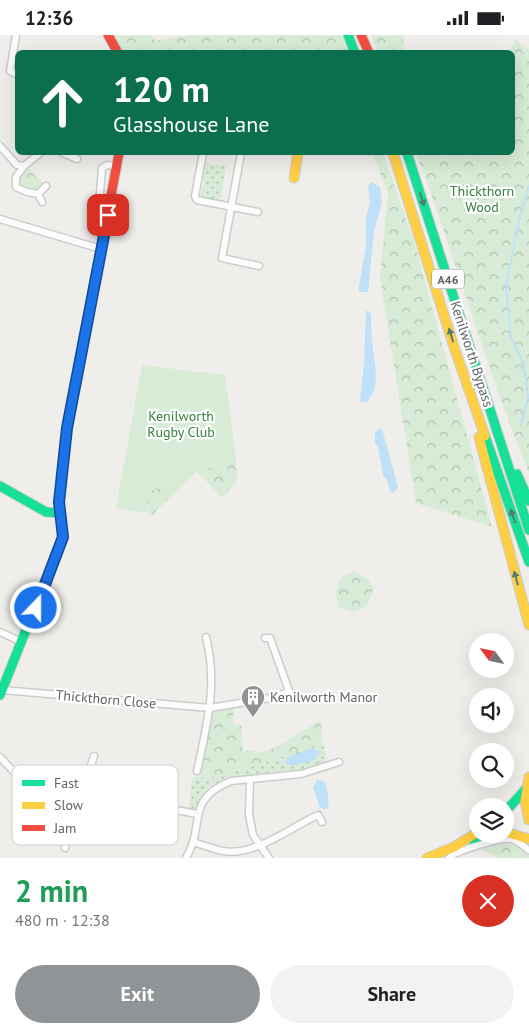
<!DOCTYPE html>
<html lang="en">
<head>
<meta charset="utf-8">
<style>
  body { margin:0; font-family:"PT Sans",sans-serif; background:#f2f2f2; color:#202124; height:100vh; display:flex; flex-direction:column; font-size:19px; white-space:nowrap }
  * { box-sizing:border-box; margin:0 }
  p { font-size:16px; color:#757577 }
  .icon { flex:none; width:28px; height:28px; fill:none; stroke:currentColor; stroke-width:2; stroke-linecap:round; stroke-linejoin:round }
  .map { position:relative; height:823px; overflow:hidden }
  .panel { display:flex; flex-direction:column; background:#fff; flex:1 }
  .panel>* { flex:none }
  .guide { position:absolute; left:15px; top:15px; width:500px; height:105px; border-radius:8px; box-shadow:0 5px 20px #0002; background:#0b6e4f; color:#fff; overflow:hidden }
  .needle { width:32px; rotate:303deg }
  .controls { position:absolute; left:469px; top:598px; display:grid; gap:10px }
  .controls a { display:grid; place-items:center; width:45px; height:45px; border-radius:50%; background:#fff; box-shadow:0 5px 20px #0002; font-size:25px }
  .pin { position:absolute; display:grid; place-items:center; width:42px; height:42px; color:#fff; margin:-21px; border-radius:10px; box-shadow:0 2px 8px #0006 }
  .me { position:absolute; width:55px; margin:-28px; rotate:22deg; stroke-linejoin:round; filter:drop-shadow(0 0 4px #0008) }
  .turn { display:flex; align-items:center; gap:18px; height:105px; padding:0 15px; font-size:22px }
  .turn .icon { width:65px; height:65px; stroke-width:2.5 }
  .turn b { display:block; font-size:35px; line-height:42px }
  .round { display:grid; place-items:center; flex:none; width:52px; height:52px; border-radius:26px; background:#f2f2f2 }
  .overview { display:flex; align-items:center; justify-content:space-between; height:85px; padding:0 15px }
  h1 { font-size:30px; font-weight:600; line-height:38px; color:#1e9e55 }
  .button { display:flex; gap:10px; margin-top:auto; padding:10px 15px }
  .button a { flex:1; height:58px; border-radius:30px; background:#919496; color:#fff; font-size:20px; font-weight:600; line-height:58px; text-align:center }
  .button a+a { background:#f2f2f2; color:#202124 }
  .status { display:flex; justify-content:space-between; align-items:center; height:35px; padding:0 25px; background:#fff; direction:ltr }
  .status svg { height:14px; fill:currentColor }
  .map>svg:first-child { display:block }
  .grass { fill:url(#grass-dots) }
  .forest { fill:url(#forest-crowns) }
  .park { fill:#d8ebd6 }
  .water { fill:#bfe0f9 }
  .lines { fill:none; stroke-linecap:round; stroke-linejoin:round }
  .stream { stroke:#bfe0f9; stroke-width:2 }
  .street-casing { stroke:#cbcccc; stroke-width:9 }
  .fast-casing { stroke:#cacacb; stroke-width:11 }
  .slow-casing { stroke:#cacacb; stroke-width:11 }
  .jam-casing { stroke:#cacacb; stroke-width:11 }
  .street { stroke:#fdfcfc; stroke-width:6 }
  .fast { stroke:#16e098; stroke-width:9 }
  .slow { stroke:#ffcf43; stroke-width:9 }
  .jam { stroke:#f24e42; stroke-width:9 }
  .oneway { fill:#507c72 }
  .route-casing { stroke:#114b97; stroke-width:12 }
  .route { stroke:#1a73e8; stroke-width:9 }
  .labels { text-anchor:middle; dominant-baseline:central; stroke-width:4.5; stroke-linejoin:round; paint-order:stroke }
  .shield { fill:#fff; stroke:#8f9295; stroke-width:1 }
  .shield-label { font-size:12px; font-weight:bold; fill:#5f6368 }
  .park-label { font-size:14px; fill:#348238; stroke:#fff }
  .street-label { font-size:14px; fill:#5f6368; stroke:#fff }
  .poi-label { font-size:14px; fill:#5f6368; stroke:#fff; text-anchor:start }
  .key { fill:#fff; stroke:#cfd0d2; stroke-width:1 }
  .key-label { font-size:14px; fill:#5f6368 }
</style>
</head>
<body>
<div class="status"><b>12:36</b><svg viewBox="0 0 49 12"><path d="M0 12V9h3v3zM5 12V6h3v6zM10 12V3h3v9zM15 12V0h3v12zM26 1h20v11H26zM47 4h2v5h-2z"/></svg></div>
<div class="map">
<svg width="529" height="823" viewBox="0 0 529 823">
  <defs>
    <pattern id="grass-dots" width="8" height="8" patternUnits="userSpaceOnUse" patternTransform="scale(1.25)"><rect width="8" height="8" fill="#d8ebd6"/><path d="M2 2h.1M6 6h.1" fill="none" stroke="#b2c2b1" stroke-width="1.8" stroke-linecap="round"/></pattern>
    <pattern id="forest-crowns" width="20" height="18" patternUnits="userSpaceOnUse" patternTransform="scale(1.25)"><rect width="20" height="18" fill="#d8ebd6"/><path d="M2 6a3 3 0 1 1 6 0M12 15a3 3 0 1 1 6 0" fill="none" stroke="#b2c2b1"/></pattern>
  </defs>
  <rect width="100%" height="100%" fill="#efeeea"/>
  <!-- grass -->
  <g class="grass">
    <path d="M 206,128 L 226,131 L 220,166 L 200,161 L 204,150 L 203,144 Z"/>
    <path d="M 323,706 L 328,729 C 317,731 303,738 291,737 C 268,736 229,741 209,752 C 203,756 199,768 196,775 L 189,775 L 192,744 L 198,741 L 207,744 L 270,726 Z"/>
  </g>
  <!-- forest -->
  <g class="forest">
    <path d="M 114,0 L 150,0 L 155,6 L 190,0 L 341,0 L 348,17 L 122,17 Z"/>
    <path d="M 371,0 L 403,0 L 404,13 L 411,17 L 378,17 Z"/>
    <path d="M 516,5 L 529,14 L 529,438 C 486,333 456,224 416,118 L 512,118 L 512,18 L 508,17 Z"/>
    <path d="M 372,118 L 383,118 L 416,213 L 492,492 L 416,468 L 380,243 L 388,158 Z"/>
    <path d="M 25,130 L 46,151 L 38,159 L 16,152 L 16,142 Z"/>
    <path d="M 236,425 L 237,445 L 222,463 L 197,436 L 149,483 L 146,458 L 197,436 Z"/>
    <path d="M 354,536 L 367,544 L 374,553 L 366,572 L 353,577 L 339,573 L 336,557 L 341,543 Z"/>
    <path d="M 234,669 L 233,689 L 241,690 L 243,716 C 251,714 257,719 266,716 C 279,712 307,693 321,685 L 322,707 L 270,726 L 207,744 L 196,740 L 210,673 Z"/>
    <path d="M 506,808 L 529,815 L 529,823 L 497,823 L 482,814 Z"/>
  </g>
  <!-- park -->
  <path class="park" d="M 142,330 L 225,340 L 236,425 L 197,436 L 147,458 L 147,478 L 116,473 Z"/>
  <!-- water -->
  <g class="water">
    <path d="M 372,147 L 380,152 L 382,167 L 374,196 L 368,257 L 359,257 L 359,251 L 366,212 L 366,183 L 370,167 L 368,151 Z"/>
    <path d="M 366,275 L 371,279 C 371,291 371,303 373,314 C 375,335 381,349 367,367 L 360,366 L 364,329 Z"/>
    <path d="M 379,394 L 382,394 L 384,401 L 398,452 L 394,458 L 390,456 L 387,444 L 383,441 L 378,411 L 375,408 L 375,397 Z"/>
    <path d="M 313,713 L 319,716 L 315,725 L 292,731 L 287,728 L 285,726 L 288,722 Z"/>
    <path d="M 317,745 L 324,746 C 327,755 331,766 327,774 L 320,773 L 313,753 Z"/>
  </g>
  <g class="lines">
    <!-- stream -->
    <path class="stream" d="M 521,389 L 528,363 L 524,330 L 511,302 L 506,250 L 520,181 L 529,151"/>
    <!-- street casing -->
    <g class="street-casing">
      <g id="street">
        <path d="M 16,0 L 10,36 L 18,40"/>
        <path d="M 0,111 L 17,130 L 24,131 L 40,118"/>
        <path d="M 63,118 L 77,124"/>
        <path d="M 203,118 L 195,161 L 197,165 L 258,177"/>
        <path d="M 241,118 L 222,223 L 259,231"/>
        <path d="M 24,131 L 16,142 L 16,152 L 27,157 L 38,159 L 46,151"/>
        <path d="M 38,159 L 42,167"/>
        <path d="M 0,184 L 101,214"/>
        <path d="M 93,186 L 100,158 L 102,133 L 107,130 L 117,131"/>
        <path d="M 0,597 L 22,607"/>
        <path d="M 265,603 L 270,603 L 289,656 L 295,665"/>
        <path d="M 2,655 L 210,673 L 276,662 L 289,656"/>
        <path d="M 0,722 L 13,736 L 36,749 L 35,758 L 27,781 L 70,797 L 94,721"/>
        <path d="M 197,736 C 207,689 218,650 206,602"/>
        <path d="M 250,745 L 249,780 L 253,800 L 269,823"/>
        <path d="M 141,768 L 143,760"/>
        <path d="M 139,778 L 141,768 L 197,779"/>
        <path d="M 25,804 L 27,781"/>
        <path d="M 193,807 C 203,810 213,814 223,816 C 254,822 291,792 318,780 L 322,787"/>
        <path d="M 65,813 L 70,797"/>
        <path d="M 186,823 C 206,790 184,765 231,746 L 301,739 L 339,727"/>
        <path d="M 449,823 C 455,816 501,802 511,804 C 517,806 523,810 528,815"/>
      </g>
    </g>
    <!-- fast casing -->
    <g class="fast-casing">
      <g id="fast">
        <path d="M 348,0 L 355,18"/>
        <path d="M 407,118 L 529,495"/>
        <path d="M 485,401 L 529,527"/>
        <path d="M 517,439 L 529,466"/>
        <path d="M 0,451 L 46,477 L 60,478"/>
        <path d="M 0,660 L 63,502 L 59,467 L 67,393 L 84,304"/>
        <path d="M 505,777 L 525,755"/>
        <path d="M 471,804 L 489,799"/>
      </g>
    </g>
    <!-- slow casing -->
    <g class="slow-casing">
      <g id="slow">
        <path d="M 393,118 L 454,312 L 485,401"/>
        <path d="M 294,143 L 298,118"/>
        <path d="M 479,402 L 529,590"/>
        <path d="M 529,742 L 525,766 L 529,785"/>
        <path d="M 505,797 L 529,804"/>
        <path d="M 427,823 L 454,812 L 478,797"/>
      </g>
    </g>
    <!-- jam casing -->
    <g class="jam-casing">
      <g id="jam">
        <path d="M 108,0 L 118,18"/>
        <path d="M 361,0 L 369,18"/>
        <path d="M 84,304 L 119,118"/>
      </g>
    </g>
    <!-- street -->
    <use href="#street" class="street"/>
    <!-- fast -->
    <use href="#fast" class="fast"/>
    <!-- slow -->
    <use href="#slow" class="slow"/>
    <!-- jam -->
    <use href="#jam" class="jam"/>
  </g>
  <!-- one-way arrows -->
  <defs><path id="oneway-solid" d="M-6-.8H1V-3.2L6.5 0L1 3.2V.8H-6Z" transform="scale(1.25)"/></defs>
  <g class="oneway">
    <use href="#oneway-solid" transform="translate(422 164) rotate(72)"/>
    <use href="#oneway-solid" transform="translate(451 300) rotate(-107)"/>
    <use href="#oneway-solid" transform="translate(513 481) rotate(-109)"/>
    <use href="#oneway-solid" transform="translate(516 543) rotate(-105)"/>
  </g>
  <g class="lines">
    <!-- route casing -->
    <g class="route-casing">
      <path id="route" d="M 36,573 L 63,502 L 59,467 L 67,393 L 108,180"/>
    </g>
    <!-- route -->
    <use href="#route" class="route"/>
  </g>
  <!-- icons -->
  <defs>
    <g id="building-pin" transform="scale(1.25)"><path d="M0 17L-7.5 6A9.5 9.5 0 1 1 7.5 6Z" fill="#919496" stroke="#fff"/><path d="M-4-6H4V6H1V3H-1V6H-4ZM-2.5-4.3h1.7v1.8h-1.7ZM.8-4.3h1.7v1.8H.8ZM-2.5-1h1.7V.8h-1.7ZM.8-1h1.7V.8H.8Z" fill="#fff"/></g>
  </defs>
  <g fill-rule="evenodd">
    <use href="#building-pin" x="253" y="662"/>
  </g>
  <g class="labels">
    <!-- shield labels -->
    <rect class="shield" x="432" y="234.5" width="32" height="19" rx="4"/>
    <g class="shield-label">
      <text x="448" y="244">A46</text>
    </g>
    <!-- park labels -->
    <g class="park-label">
      <text x="482" y="156">Thickthorn<tspan x="482" dy="16">Wood</tspan></text>
      <text x="181" y="381">Kenilworth<tspan x="181" dy="16">Rugby Club</tspan></text>
    </g>
    <!-- street labels -->
    <g class="street-label">
      <text transform="translate(472 319) rotate(72)">Kenilworth Bypass</text>
      <text transform="translate(106 664) rotate(5)">Thickthorn Close</text>
    </g>
    <!-- poi labels -->
    <g class="poi-label">
      <text x="270" y="662">Kenilworth Manor</text>
    </g>
  </g>
  <!-- legend -->
  <rect x="12" y="730" width="166" height="80" rx="8" class="key"/>
  <rect x="22" y="745" width="23" height="6" fill="#16e098"/>
  <rect x="22" y="767" width="23" height="7" fill="#ffcf43"/>
  <rect x="22" y="790" width="23" height="6" fill="#f24e42"/>
  <g class="key-label">
    <text x="54" y="753">Fast</text>
    <text x="54" y="775">Slow</text>
    <text x="54" y="798">Jam</text>
  </g>
</svg>
<div class="controls">
<a><svg class="needle" viewBox="-14 -14 28 28"><path d="M0-13l5 13h-10z" fill="#e53935"/><path d="M0 13l5-13h-10z" fill="#757577"/></svg></a>
<a><svg class="icon" aria-label="sound" viewBox="0 0 24 24"><path d="M4 9h4l5-4v14l-5-4H4zM17 9q2 3 0 6"/></svg></a>
<a><svg class="icon" aria-label="search" viewBox="0 0 24 24"><circle cx="10" cy="10" r="6"/><path d="M15 15l6 6"/></svg></a>
<a><svg class="icon" aria-label="layers" viewBox="0 0 24 24"><path d="M12 4l9 5-9 5-9-5zM3 14l9 5 9-5"/></svg></a>
</div>
<div class="pin" style="left:108px;top:180px;background:#d93025"><svg class="icon" aria-label="arrive" viewBox="0 0 24 24"><path d="M6 21V4h12l-3 4 3 4H6"/></svg></div>
<svg class="me" style="left:36px;top:573px" viewBox="-20 -20 40 40"><circle r="17" fill="#1a73e8" stroke="#fff" stroke-width="3"/><path d="M0-11L8 9 0 5-8 9z" fill="#fff"/></svg>
<div class="guide">
<div class="turn"><svg class="icon" aria-label="ahead" viewBox="0 0 24 24"><path d="M12 20V5M6 11l6-6 6 6"/></svg><div><b>120 m</b>Glasshouse Lane</div></div>
</div>
</div>
<section class="panel">
<div class="overview"><div><h1>2 min</h1><p>480 m · 12:38</p></div><a class="round" style="background:#d93025;color:#fff"><svg class="icon" aria-label="close" viewBox="0 0 24 24"><path d="M6 6l12 12M18 6L6 18"/></svg></a></div>
<div class="button"><a>Exit</a><a>Share</a></div>
</section>
</body>
</html>
